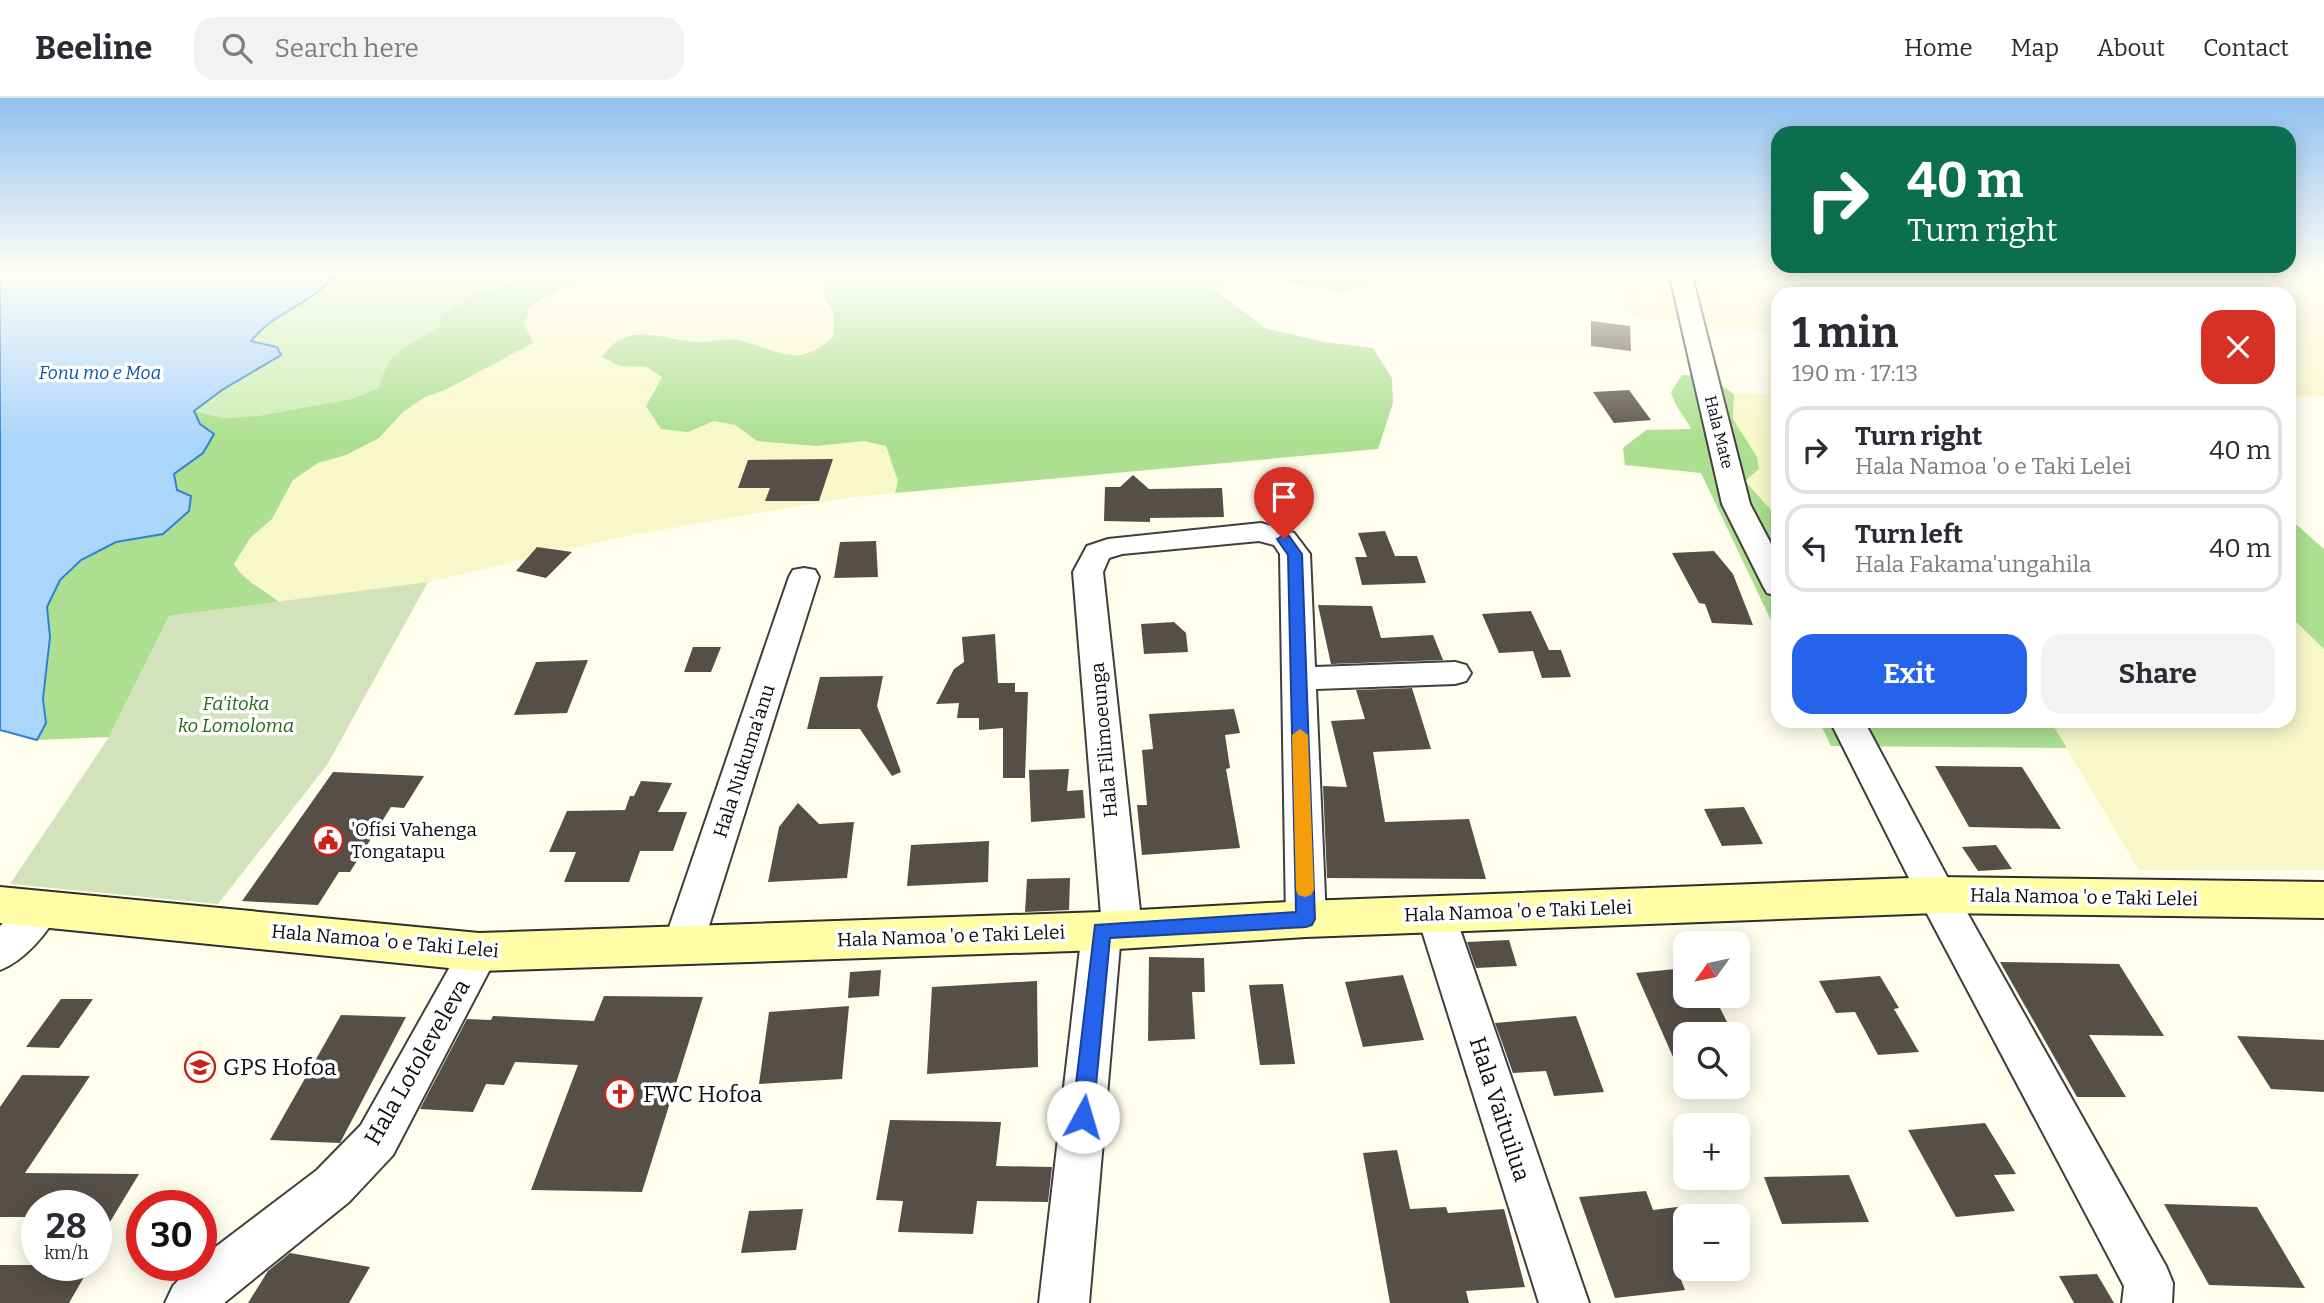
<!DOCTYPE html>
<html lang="en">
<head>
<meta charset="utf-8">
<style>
  body { margin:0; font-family:Bitter,serif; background:#f2f2f3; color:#2b2b33; height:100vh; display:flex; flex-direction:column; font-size:26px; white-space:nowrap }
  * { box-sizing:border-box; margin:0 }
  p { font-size:23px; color:#7c7c81 }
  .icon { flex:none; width:38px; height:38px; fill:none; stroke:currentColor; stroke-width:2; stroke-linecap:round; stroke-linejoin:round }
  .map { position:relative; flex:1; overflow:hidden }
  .drawer { position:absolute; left:1771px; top:189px; width:525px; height:441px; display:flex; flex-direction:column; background:#fff; border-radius:21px; box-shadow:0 4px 18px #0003 }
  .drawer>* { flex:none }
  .banner { position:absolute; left:1771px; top:28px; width:525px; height:147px; border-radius:21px; box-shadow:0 4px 18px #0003; background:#0b6e4f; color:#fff; overflow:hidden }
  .needle { width:46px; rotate:237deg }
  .tools { position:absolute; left:1673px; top:833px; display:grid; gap:14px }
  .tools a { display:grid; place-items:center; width:77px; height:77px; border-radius:14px; background:#fff; box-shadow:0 4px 18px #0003; font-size:35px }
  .speed { position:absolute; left:21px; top:1092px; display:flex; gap:14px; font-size:35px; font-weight:700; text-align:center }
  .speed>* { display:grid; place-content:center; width:91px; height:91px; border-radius:50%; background:#fff; box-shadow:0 4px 18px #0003; line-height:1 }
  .speed small { font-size:18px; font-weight:400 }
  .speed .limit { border:10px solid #d22; background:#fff; color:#111 }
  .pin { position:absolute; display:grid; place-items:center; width:60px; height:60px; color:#fff; margin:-72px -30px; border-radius:50% 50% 50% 0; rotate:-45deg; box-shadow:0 0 7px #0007 }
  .pin .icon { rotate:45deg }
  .me { position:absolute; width:77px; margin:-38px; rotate:6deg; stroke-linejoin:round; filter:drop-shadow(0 0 5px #0008) }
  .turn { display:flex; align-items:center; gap:24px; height:147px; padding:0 21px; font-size:32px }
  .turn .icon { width:91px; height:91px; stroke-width:2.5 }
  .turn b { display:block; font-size:49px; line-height:60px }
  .round { display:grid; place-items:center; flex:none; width:74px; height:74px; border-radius:21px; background:#f2f2f3 }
  .overview { display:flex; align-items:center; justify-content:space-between; height:119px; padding:0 21px }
  h1 { font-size:42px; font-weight:700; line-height:52px }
  .button { display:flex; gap:14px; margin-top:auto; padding:14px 21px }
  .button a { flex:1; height:80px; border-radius:21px; background:#2563eb; color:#fff; font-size:28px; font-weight:700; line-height:80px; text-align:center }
  .button a+a { background:#f2f2f3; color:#2b2b33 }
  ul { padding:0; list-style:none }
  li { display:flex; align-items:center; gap:21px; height:88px; margin:0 14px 10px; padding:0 7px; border:4px solid #e1e1e2; border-radius:21px }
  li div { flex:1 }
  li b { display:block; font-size:26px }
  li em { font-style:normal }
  header { display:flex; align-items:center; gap:42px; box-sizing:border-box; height:98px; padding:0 35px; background:#fff; border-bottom:2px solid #e1e1e2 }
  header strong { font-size:33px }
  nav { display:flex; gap:38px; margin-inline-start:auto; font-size:24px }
  .search { width:490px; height:63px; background:#f2f2f3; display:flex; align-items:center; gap:18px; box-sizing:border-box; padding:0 24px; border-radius:21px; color:#7c7c81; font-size:26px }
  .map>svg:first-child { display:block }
  .farmland { fill:#f7f7ca }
  .green { fill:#cbedb2 }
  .forest { fill:#acdf90 }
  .cemetery { fill:#d2e3bb }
  .water { fill:#acd5fb; stroke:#2d82d8; stroke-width:2 }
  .building { fill:#564f48 }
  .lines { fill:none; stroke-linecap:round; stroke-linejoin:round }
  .street-casing { stroke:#3f3f3f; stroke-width:4 }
  .secondary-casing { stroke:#2e2e2e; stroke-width:4 }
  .street { fill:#fff; fill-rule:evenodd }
  .secondary { fill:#fffea7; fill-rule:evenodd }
  .route { fill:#2563eb; stroke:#184099; stroke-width:2 }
  .slow { fill:#f59e0b }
  .labels { text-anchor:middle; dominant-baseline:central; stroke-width:7; stroke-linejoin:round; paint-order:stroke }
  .far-street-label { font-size:16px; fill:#0c0c0c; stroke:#fff }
  .far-water-label { font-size:18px; font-style:italic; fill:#0c54a8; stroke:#fff }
  .park-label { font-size:19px; font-style:italic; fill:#206918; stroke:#fff }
  .street-label { font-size:19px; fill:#0c0c0c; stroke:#fff }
  .poi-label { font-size:19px; fill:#0c0c0c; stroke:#fff; text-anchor:start }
  .near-street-label { font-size:23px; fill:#0c0c0c; stroke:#fff }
  .near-poi-label { font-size:23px; fill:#0c0c0c; stroke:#fff; text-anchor:start }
</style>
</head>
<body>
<header>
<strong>Beeline</strong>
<div class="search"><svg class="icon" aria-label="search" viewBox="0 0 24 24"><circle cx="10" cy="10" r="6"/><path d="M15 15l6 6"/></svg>Search here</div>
<nav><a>Home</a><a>Map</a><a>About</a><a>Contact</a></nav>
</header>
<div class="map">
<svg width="2324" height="1205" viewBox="0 0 2324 1205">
  <rect width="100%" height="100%" fill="#fffdec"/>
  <!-- farmland -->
  <g class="farmland">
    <path d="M 627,174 L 825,174 L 824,197 L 834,217 L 833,239 L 820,252 L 784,258 L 737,242 L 696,244 L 670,239 L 620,268 L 646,269 L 662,280 L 651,296 L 688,334 L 714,323 L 735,327 L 757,343 L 816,348 L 864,343 L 886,348 L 898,383 L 895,395 L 847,400 L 625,438 L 428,484 L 279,504 L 262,489 L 240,478 L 234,466 L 250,439 L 272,421 L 293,382 L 318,365 L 346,357 L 379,340 L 403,314 L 425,299 L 447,291 L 532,245 L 524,225 L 530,209 L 563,188 L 596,178 Z"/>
    <path d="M 1498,174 L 2324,174 L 2324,298 L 2289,299 L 2289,196 L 1778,196 L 1778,420 L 1745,382 L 1757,359 L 1733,321 L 1734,296 L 1768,296 L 1770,234 L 1626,218 L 1616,184 Z"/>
    <path d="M 2289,517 L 2324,551 L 2324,772 L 2139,772 L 2050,623 L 2289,623 Z"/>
  </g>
  <!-- green -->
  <path class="green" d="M 128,174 L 159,178 L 205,174 L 546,174 L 478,195 L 440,219 L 439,230 C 412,244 387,258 379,290 L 351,301 L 258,318 L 224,320 L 194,313 L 116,444 L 37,642 L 0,632 Z"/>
  <!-- forest -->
  <g class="forest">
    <path d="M 546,174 L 627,174 L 596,178 L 563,188 L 530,209 L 524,225 L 533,245 L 447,291 L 425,299 L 403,314 L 379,340 L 346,357 L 318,365 L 293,382 L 272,421 L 250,440 L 234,466 C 243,483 264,491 279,504 L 169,518 L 109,639 L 37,642 L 46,625 L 43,601 L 50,539 L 47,509 L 60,482 L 81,462 L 116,444 L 163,436 L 177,392 L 174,376 L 203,355 L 200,326 L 194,313 L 224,320 L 258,318 L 351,301 L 379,290 C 388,252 407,247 439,230 L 440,219 L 478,195 Z"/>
    <path d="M 825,174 L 1381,174 C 1354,215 1279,174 1239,179 C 1231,180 1221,187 1214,191 L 1265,230 L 1324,244 L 1373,250 L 1392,280 L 1393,305 L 1378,351 L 895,395 L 898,383 L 886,348 L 864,343 L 816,348 L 757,343 L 735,327 L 714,323 L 688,334 L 661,331 L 646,308 L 662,279 L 646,269 L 620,268 L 602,259 C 626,223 659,240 695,244 C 709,245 725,239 738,242 C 776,251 799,272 833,239 L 834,217 L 824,197 Z"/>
    <path d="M 1682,277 L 1708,278 L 1734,296 L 1733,321 L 1757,359 L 1759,371 L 1745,383 L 1778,420 L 1778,537 L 1701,375 L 1625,367 L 1623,350 L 1646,332 L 1691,331 C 1685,318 1674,308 1671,294 Z"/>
    <path d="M 2289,420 L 2324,451 L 2324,551 L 2289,517 Z"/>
    <path d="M 1819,623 L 2050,623 L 2067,650 L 1831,648 Z"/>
  </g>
  <!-- cemetery -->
  <path class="cemetery" d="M 428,484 L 327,667 L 218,806 L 10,786 L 109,639 L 169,518 Z"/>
  <!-- water -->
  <path class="water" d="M 0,174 L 128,174 L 159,178 L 205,174 L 341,174 C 330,179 325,189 315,196 C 293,212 269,220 251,243 L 277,249 L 281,257 L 222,292 L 194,313 L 200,326 L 214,336 L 203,355 L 174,376 L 177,392 L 191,398 L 189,413 L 163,436 L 116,444 L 81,462 L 60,482 L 47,509 L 50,539 L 43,601 L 46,625 L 37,642 L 0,632 Z"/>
  <!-- building -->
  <g class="building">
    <path d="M 1591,223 L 1630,228 L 1631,253 L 1591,248 Z"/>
    <path d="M 1629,292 L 1651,322 L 1614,325 L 1593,294 Z"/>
    <path d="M 833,361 L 819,403 L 765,403 L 770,390 L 738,390 L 748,362 Z"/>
    <path d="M 1133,377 L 1149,391 L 1222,390 L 1224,419 L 1150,420 L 1150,424 L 1104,423 L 1105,389 L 1120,389 Z"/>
    <path d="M 1385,433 L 1395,458 L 1417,458 L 1426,485 L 1362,487 L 1355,459 L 1367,459 L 1358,435 Z"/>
    <path d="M 876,443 L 878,479 L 834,480 L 840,444 Z"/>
    <path d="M 537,449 L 572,454 L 546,480 L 516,473 Z"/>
    <path d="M 1714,453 L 1733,476 L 1753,527 L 1712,525 L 1705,506 L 1699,505 L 1672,455 Z"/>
    <path d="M 1318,507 L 1372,508 L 1381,540 L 1433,537 L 1443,562 L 1331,566 Z"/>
    <path d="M 1531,513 L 1549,552 L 1538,552 L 1561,552 L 1571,579 L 1542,580 L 1533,553 L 1499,555 L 1482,516 Z"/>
    <path d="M 1174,524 L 1186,535 L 1188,554 L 1144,556 L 1141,526 Z"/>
    <path d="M 995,536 L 998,585 L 1015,585 L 1015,594 L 1028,594 L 1025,680 L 1003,680 L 1003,630 L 979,632 L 979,620 L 957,620 L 959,605 L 936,606 L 954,571 L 964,564 L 962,539 Z"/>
    <path d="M 693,549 L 721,549 L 711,574 L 684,574 Z"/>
    <path d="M 588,562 L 567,615 L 514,617 L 536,564 Z"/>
    <path d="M 883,578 L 877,608 L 901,674 L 892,678 L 860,631 L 807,631 L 820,579 Z"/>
    <path d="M 1412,590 L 1431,651 L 1373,654 L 1385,724 L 1469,721 L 1486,781 L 1327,780 L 1323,688 L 1347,689 L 1331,623 L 1365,621 L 1356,592 Z"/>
    <path d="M 1234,611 L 1240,635 L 1225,637 L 1230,670 L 1226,671 L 1240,750 L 1142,757 L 1137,707 L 1147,707 L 1142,652 L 1153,651 L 1149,616 Z"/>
    <path d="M 1935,668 L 2022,669 L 2061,731 L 1969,729 Z"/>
    <path d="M 1069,671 L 1067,693 L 1083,692 L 1085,720 L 1031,724 L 1029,672 Z"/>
    <path d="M 333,674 L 424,678 L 404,710 L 391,709 L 350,774 L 339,774 L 318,807 L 242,803 Z"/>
    <path d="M 641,683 L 672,685 L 658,714 L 687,714 L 673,753 L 640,753 L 629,784 L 564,784 L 576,754 L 549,754 L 567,713 L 625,712 L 630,698 L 634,698 Z"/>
    <path d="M 798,705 L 819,726 L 854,724 L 847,780 L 768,784 L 779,729 Z"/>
    <path d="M 1744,709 L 1763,746 L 1722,748 L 1704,711 Z"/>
    <path d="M 989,743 L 988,784 L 907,788 L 911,747 Z"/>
    <path d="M 1996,747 L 2012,771 L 1978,773 L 1962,749 Z"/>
    <path d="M 1070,780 L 1069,812 L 1025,814 L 1027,781 Z"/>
    <path d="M 1509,842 L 1517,868 L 1476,870 L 1467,844 Z"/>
    <path d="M 1149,859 L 1204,860 L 1205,894 L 1192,894 L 1195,941 L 1148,943 Z"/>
    <path d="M 2000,864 L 2119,866 L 2164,938 L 2089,937 L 2126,999 L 2077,999 Z"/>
    <path d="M 1685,870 L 1685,898 L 1714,898 L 1733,936 L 1685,936 L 1685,986 L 1636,875 Z"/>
    <path d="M 881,872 L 879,898 L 848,900 L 850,874 Z"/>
    <path d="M 1403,877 L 1424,942 L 1363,949 L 1345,884 Z"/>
    <path d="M 1880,878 L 1899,910 L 1894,911 L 1919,954 L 1878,957 L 1855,914 L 1836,915 L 1819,883 Z"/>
    <path d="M 1037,883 L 1038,969 L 927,976 L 932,889 Z"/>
    <path d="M 1283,886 L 1295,966 L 1260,967 L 1249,887 Z"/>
    <path d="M 604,898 L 703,899 L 642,1094 L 531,1092 L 578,967 L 515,964 L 504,987 L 486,986 L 473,1014 L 420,1011 L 467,921 L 491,922 L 493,918 L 594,923 Z"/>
    <path d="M 61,901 L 93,901 L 59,950 L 26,949 Z"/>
    <path d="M 849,908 L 842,981 L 759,986 L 769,914 Z"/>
    <path d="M 341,917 L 406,919 L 340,1045 L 270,1042 Z"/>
    <path d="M 1576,918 L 1604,994 L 1554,998 L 1546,973 L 1513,975 L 1495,925 Z"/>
    <path d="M 2237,938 L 2324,942 L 2324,994 L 2271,991 Z"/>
    <path d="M 22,977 L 90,978 L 25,1075 L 139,1076 L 96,1147 L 96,1108 L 37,1108 L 37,1119 L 0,1119 L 0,1009 Z"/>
    <path d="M 890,1022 L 1001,1024 L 996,1068 L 1052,1069 L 1048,1104 L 977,1103 L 973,1136 L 898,1134 L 903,1103 L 876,1102 Z"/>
    <path d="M 1985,1025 L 2016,1076 L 1994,1077 L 2015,1113 L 1956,1119 L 1908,1032 Z"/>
    <path d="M 1397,1052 L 1410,1111 L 1446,1109 L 1448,1115 L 1504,1111 L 1525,1189 L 1466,1193 L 1469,1205 L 1390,1205 L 1363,1055 Z"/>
    <path d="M 1849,1077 L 1869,1124 L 1782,1126 L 1764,1079 Z"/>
    <path d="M 1646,1093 L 1653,1112 L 1685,1108 L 1685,1173 L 1678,1174 L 1685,1192 L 1615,1200 L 1579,1099 Z"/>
    <path d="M 2164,1106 L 2257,1109 L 2305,1190 L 2209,1187 Z"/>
    <path d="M 803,1111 L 796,1152 L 741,1155 L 749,1113 Z"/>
    <path d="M 290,1155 L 370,1169 L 349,1205 L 248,1205 L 268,1173 Z"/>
    <path d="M 0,1167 L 91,1167 L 69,1205 L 0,1205 Z"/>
    <path d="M 2097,1176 L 2114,1205 L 2074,1205 L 2059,1178 Z"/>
  </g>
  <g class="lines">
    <!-- street casing -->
    <g class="street-casing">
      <g id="street">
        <path d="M 1669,174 L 1691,174 L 1750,406 L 1778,459 L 1778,498 L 1767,495 L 1763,488 L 1722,406 Z"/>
        <path d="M 1261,425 L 1294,435 L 1310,456 L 1315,569 L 1455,564 L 1466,567 L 1471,575 L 1466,583 L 1455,586 L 1316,591 L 1326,821 L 1320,832 L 1306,837 L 1292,832 L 1286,821 L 1280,456 L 1274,447 L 1259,443 L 1122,456 L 1109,460 L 1103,474 L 1142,831 L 1136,842 L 1120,847 L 1089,1205 L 1039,1205 L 1082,833 L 1088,822 L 1101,817 L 1073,474 L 1087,448 L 1108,441 Z"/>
        <path d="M 804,470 L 815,472 L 819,479 L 703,847 L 697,859 L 683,864 L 669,859 L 663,847 L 789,479 L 793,472 Z"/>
        <path d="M 1830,623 L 1864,623 L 1951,786 L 2166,1168 L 2173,1185 L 2172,1205 L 2122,1205 L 2124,1188 L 1923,808 Z"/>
        <path d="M 41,795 L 55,800 L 60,811 C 49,834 24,863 0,872 L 0,828 L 27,800 Z"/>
        <path d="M 1436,801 L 1450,806 L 1455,817 L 1589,1205 L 1539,1205 L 1417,817 L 1422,806 Z"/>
        <path d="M 479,837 L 493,842 L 499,854 L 393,1057 L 349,1104 L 224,1205 L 165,1205 L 173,1188 L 192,1167 L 201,1167 L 201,1160 L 317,1072 L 361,1027 L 465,842 Z"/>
      </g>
    </g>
    <!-- secondary casing -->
    <g class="secondary-casing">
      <path id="secondary" d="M 1937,779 L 2324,784 L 2324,820 L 1937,815 L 1306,839 L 1102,852 L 479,873 L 0,825 L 0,789 L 479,835 L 1102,814 L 1306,803 Z"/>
    </g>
    <!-- street -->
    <use href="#street" class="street"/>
    <!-- secondary -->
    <use href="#secondary" class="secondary"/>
  </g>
  <!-- sky -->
  <linearGradient id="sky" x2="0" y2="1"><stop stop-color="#90c1f0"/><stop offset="0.51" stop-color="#fffef6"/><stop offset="1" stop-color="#fffef6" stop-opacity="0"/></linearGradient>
  <rect width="2324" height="342" fill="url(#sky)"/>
  <!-- route -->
  <path class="route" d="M 1284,437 L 1289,438 L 1302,456 L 1315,821 L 1312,827 L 1306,829 L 1110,840 L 1093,1019 L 1090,1026 L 1083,1029 L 1075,1026 L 1072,1019 L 1095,827 L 1296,814 L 1288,457 L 1277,441 Z"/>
  <!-- slow -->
  <path class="slow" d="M 1300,631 L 1308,637 L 1314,792 L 1311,797 L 1305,799 L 1298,797 L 1296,792 L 1292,637 Z"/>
  <!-- icons -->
  <defs>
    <g id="civic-ring" transform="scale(1.575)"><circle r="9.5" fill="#fff" stroke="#c82319" stroke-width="1.5"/><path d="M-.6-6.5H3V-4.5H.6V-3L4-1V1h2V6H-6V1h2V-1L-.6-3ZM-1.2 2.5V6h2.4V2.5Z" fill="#c82319"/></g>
    <g id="school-ring" transform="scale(1.575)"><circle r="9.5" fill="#fff" stroke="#c82319" stroke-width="1.5"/><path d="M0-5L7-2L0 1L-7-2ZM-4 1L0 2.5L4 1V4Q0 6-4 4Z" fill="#c82319"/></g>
    <g id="church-ring" transform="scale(1.575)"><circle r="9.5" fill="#fff" stroke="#c82319" stroke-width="1.5"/><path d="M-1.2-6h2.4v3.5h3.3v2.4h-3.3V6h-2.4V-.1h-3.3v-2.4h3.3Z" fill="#c82319"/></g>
  </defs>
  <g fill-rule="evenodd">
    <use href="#civic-ring" x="328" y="742"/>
    <use href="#school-ring" x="200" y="969"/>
    <use href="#church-ring" x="620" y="996"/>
  </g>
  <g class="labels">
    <!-- far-street labels -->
    <g class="far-street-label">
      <text transform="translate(1719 334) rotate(76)">Hala Mate</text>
    </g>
    <!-- far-water labels -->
    <g class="far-water-label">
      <text x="100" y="275">Fonu mo e Moa</text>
    </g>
    <!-- park labels -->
    <g class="park-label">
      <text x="236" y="605">Fa'itoka<tspan x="236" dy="22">ko Lomoloma</tspan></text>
    </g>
    <!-- street labels -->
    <g class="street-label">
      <text transform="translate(1104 642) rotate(-95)">Hala Filimoeunga</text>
      <text transform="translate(744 663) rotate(-72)">Hala Nukuma'anu</text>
      <text transform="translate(2084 799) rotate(1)">Hala Namoa 'o e Taki Lelei</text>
      <text transform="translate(1518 813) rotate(-2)">Hala Namoa 'o e Taki Lelei</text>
      <text transform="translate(951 838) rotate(-2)">Hala Namoa 'o e Taki Lelei</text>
      <text transform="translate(385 843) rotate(5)">Hala Namoa 'o e Taki Lelei</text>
    </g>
    <!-- poi labels -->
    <g class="poi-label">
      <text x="351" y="731">'Ofisi Vahenga<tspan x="351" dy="22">Tongatapu</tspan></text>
    </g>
    <!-- near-street labels -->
    <g class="near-street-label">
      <text transform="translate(417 964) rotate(-60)">Hala Lotoleveleva</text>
      <text transform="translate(1500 1011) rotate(72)">Hala Vaituilua</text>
    </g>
    <!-- near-poi labels -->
    <g class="near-poi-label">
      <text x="223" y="969">GPS Hofoa</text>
      <text x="643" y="996">FWC Hofoa</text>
    </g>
  </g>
</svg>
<div class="tools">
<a><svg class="needle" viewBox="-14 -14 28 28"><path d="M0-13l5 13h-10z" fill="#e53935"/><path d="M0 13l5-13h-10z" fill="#7c7c81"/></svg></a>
<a><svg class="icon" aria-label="search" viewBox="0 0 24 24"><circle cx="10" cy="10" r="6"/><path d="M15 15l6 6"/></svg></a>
<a>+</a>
<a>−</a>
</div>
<div class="speed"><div>28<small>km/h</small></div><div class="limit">30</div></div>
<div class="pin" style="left:1284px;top:441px;background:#d93025"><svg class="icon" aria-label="arrive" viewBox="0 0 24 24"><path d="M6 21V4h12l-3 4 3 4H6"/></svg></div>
<svg class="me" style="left:1083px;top:1019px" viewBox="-20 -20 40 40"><circle r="19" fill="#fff"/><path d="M0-13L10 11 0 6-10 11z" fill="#2563eb"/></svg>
<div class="banner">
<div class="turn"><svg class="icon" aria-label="right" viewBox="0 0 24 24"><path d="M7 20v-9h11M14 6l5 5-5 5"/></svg><div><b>40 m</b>Turn right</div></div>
</div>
<section class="drawer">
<div class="overview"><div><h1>1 min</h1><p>190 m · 17:13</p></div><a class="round" style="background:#d93025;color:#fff"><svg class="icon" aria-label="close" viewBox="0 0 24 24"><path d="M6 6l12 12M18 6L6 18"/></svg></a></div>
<ul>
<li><svg class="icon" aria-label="right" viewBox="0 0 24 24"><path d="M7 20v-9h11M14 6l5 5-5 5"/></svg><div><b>Turn right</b><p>Hala Namoa 'o e Taki Lelei</p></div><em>40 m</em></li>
<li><svg class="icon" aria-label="left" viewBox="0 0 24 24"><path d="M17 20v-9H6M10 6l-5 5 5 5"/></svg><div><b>Turn left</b><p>Hala Fakama'ungahila</p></div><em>40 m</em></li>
</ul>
<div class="button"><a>Exit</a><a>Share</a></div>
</section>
</div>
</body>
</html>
